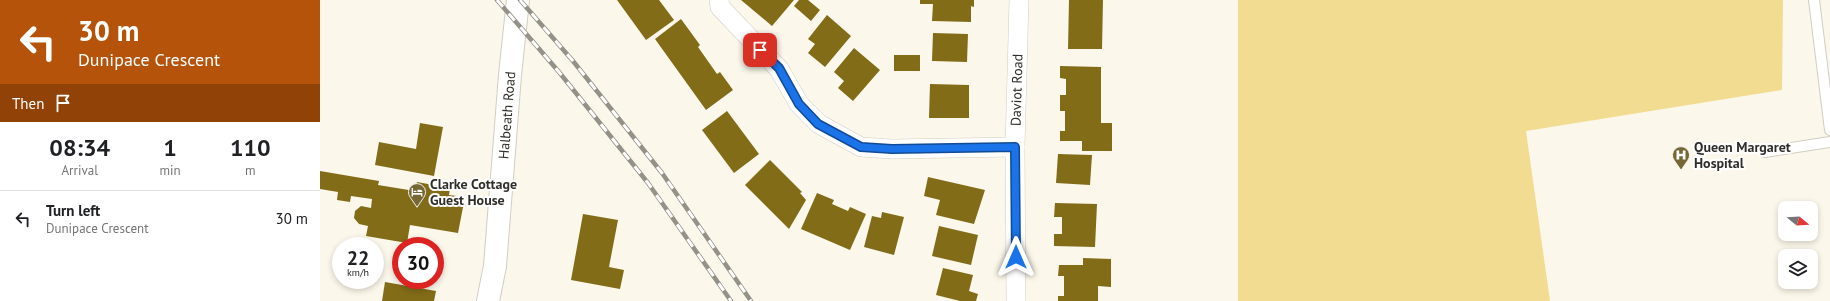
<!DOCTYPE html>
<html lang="en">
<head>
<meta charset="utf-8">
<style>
  body { margin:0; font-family:"PT Sans",sans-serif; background:#f2f2f2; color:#202124; height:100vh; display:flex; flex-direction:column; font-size:15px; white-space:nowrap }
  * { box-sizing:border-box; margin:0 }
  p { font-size:13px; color:#757577 }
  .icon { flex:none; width:22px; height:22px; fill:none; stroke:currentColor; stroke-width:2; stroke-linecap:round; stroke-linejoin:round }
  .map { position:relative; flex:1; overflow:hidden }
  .details { display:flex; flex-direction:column; background:#fff; width:320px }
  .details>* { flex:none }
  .banner { background:#b45309; color:#fff; overflow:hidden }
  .needle { width:26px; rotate:108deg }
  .buttons { position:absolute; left:1458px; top:201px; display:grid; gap:8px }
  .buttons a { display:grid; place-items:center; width:40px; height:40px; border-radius:8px; background:#fff; box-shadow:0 2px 6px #0003; font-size:20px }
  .speed { position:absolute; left:12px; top:237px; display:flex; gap:8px; font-size:20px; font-weight:700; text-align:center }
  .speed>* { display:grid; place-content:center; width:52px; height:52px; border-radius:50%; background:#fff; box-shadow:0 2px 6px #0003; line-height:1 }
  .speed small { font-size:10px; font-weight:400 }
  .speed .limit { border:6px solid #d22; background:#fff; color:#111 }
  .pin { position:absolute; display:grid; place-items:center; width:34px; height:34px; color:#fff; margin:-17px; border-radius:8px; box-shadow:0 2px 6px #0006 }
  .me { position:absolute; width:44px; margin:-22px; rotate:0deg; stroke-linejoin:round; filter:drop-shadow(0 0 3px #0008) }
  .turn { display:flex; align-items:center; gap:14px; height:84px; padding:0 12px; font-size:18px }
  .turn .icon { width:52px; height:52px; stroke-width:2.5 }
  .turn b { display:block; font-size:28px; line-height:34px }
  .then { display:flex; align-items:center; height:38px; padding:0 12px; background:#0003; gap:8px; font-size:15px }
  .eta { display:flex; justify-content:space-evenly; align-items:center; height:68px; text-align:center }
  .eta b { font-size:24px; font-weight:800; line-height:28px }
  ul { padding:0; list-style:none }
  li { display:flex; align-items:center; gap:12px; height:56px; padding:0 12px; border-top:1px solid #e0e0e0 }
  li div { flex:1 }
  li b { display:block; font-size:15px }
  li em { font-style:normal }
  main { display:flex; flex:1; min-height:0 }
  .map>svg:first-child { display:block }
  .green { fill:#f2dc91 }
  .building { fill:#826c18 }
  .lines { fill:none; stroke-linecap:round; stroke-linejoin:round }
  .service-casing { stroke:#d1cec1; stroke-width:12 }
  .minor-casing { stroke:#d1cec1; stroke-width:20 }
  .primary-casing { stroke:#d1cec1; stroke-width:24 }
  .service { stroke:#fff; stroke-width:10 }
  .minor { stroke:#fff; stroke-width:19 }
  .primary { stroke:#fff; stroke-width:22 }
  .rail-casing { stroke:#939188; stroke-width:4.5 }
  .rail { stroke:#fff; stroke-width:3; stroke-dasharray:9; stroke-linecap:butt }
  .route-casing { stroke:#114b97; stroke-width:10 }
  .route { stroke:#1a73e8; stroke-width:7 }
  .labels { text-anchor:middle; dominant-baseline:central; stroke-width:4; stroke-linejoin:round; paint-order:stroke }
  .street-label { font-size:14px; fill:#2f2e29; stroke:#fff }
  .poi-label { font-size:14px; font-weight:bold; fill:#2f2e29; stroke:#fff; text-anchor:start }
</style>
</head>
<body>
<main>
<section class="details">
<div class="banner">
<div class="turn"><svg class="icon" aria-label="left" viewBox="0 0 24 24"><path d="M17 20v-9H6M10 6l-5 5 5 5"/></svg><div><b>30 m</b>Dunipace Crescent</div></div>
<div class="then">Then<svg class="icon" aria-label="arrive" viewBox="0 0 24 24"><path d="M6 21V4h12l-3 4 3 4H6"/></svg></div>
</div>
<div class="eta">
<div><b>08:34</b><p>Arrival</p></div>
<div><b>1</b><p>min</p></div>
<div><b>110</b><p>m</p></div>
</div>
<ul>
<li><svg class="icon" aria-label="left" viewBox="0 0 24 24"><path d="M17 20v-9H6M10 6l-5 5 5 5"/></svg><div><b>Turn left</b><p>Dunipace Crescent</p></div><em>30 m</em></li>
</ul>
</section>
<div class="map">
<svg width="1510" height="301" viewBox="0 0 1510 301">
  <rect width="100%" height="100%" fill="#fbf7ea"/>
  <!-- green -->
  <path class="green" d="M 918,0 L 1463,0 L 1462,90 L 1206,131 L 1230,301 L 918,301 Z"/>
  <!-- building -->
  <g class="building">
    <path d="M 297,0 L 339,0 L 354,20 L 326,40 Z"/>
    <path d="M 421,0 L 474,0 L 452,26 Z"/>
    <path d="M 479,0 L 488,0 L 500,10 L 491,21 L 474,6 Z"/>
    <path d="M 600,0 L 654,0 L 654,7 L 651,6 L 651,22 L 612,21 L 613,4 L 600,4 Z"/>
    <path d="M 749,0 L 783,0 L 782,49 L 748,49 Z"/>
    <path d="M 507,15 L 531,36 L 505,67 L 488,53 L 495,44 L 488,39 Z"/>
    <path d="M 361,19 L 380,45 L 378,47 L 397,74 L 400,72 L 413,90 L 386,110 L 335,39 Z"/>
    <path d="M 613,33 L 648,34 L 647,62 L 612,61 Z"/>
    <path d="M 534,48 L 560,70 L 533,101 L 518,88 L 524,81 L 514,72 Z"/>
    <rect x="574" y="55" width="26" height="16"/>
    <path d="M 740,66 L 781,67 L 781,123 L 792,123 L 792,151 L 762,151 L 762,141 L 740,141 L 740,131 L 745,131 L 745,111 L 740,111 L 740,95 L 746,95 L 746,79 L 740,78 Z"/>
    <path d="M 610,84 L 649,85 L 649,118 L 609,118 Z"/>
    <path d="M 407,111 L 439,154 L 414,173 L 382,130 Z"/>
    <path d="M 100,123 L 123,127 L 114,176 L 55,165 L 59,142 L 96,149 Z"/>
    <path d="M 738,154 L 772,155 L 770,185 L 736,183 Z"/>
    <path d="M 450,160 L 482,192 L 480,193 L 486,200 L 469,229 L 425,185 Z"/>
    <path d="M 0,171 L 59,181 L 58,185 L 95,191 L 97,182 L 130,188 L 129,195 L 145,197 L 138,233 L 90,225 L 87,243 L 46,236 L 48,226 L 39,224 L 34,218 L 35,211 L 41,206 L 51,208 L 52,199 L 31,196 L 30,202 L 17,200 L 18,192 L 0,189 Z"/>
    <path d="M 608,177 L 665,190 L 654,224 L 616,215 L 620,200 L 604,196 Z"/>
    <path d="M 497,193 L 514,200 L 512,204 L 528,211 L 530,207 L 546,214 L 530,250 L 481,229 Z"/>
    <path d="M 735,203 L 777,204 L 775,247 L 734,246 L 734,234 L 742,234 L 742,217 L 734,217 Z"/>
    <path d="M 562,212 L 584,217 L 574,255 L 544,247 L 552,216 L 561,218 Z"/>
    <path d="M 263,214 L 298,220 L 289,267 L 304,270 L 300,289 L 251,280 Z"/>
    <path d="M 619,226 L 658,235 L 651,265 L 612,256 Z"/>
    <path d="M 763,258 L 791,259 L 791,287 L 778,286 L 778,301 L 738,301 L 738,296 L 744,296 L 744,276 L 738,276 L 739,265 L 763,265 Z"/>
    <path d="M 623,268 L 653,275 L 649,291 L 658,294 L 656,301 L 640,301 L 616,295 Z"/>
    <path d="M 65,282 L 116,291 L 114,301 L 62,301 Z"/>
  </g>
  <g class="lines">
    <!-- service casing -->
    <g class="service-casing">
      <g id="service">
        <path d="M 1494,0 L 1510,130"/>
        <path d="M 1445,152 L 1510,142"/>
      </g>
    </g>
    <!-- minor casing -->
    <g class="minor-casing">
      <g id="minor">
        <path d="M 399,0 L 400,7 L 459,69 L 479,104 L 499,124 L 541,147 L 572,149 L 695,147"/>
        <path id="s1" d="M 696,301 L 695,147 L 699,0"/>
      </g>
    </g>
    <!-- primary casing -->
    <g class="primary-casing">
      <g id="primary">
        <path id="s2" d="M 168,301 L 175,266 L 190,75 L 198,0"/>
      </g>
    </g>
    <!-- service -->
    <use href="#service" class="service"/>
    <!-- minor -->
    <use href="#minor" class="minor"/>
    <!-- primary -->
    <use href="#primary" class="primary"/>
    <!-- rail casing -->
    <g class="rail-casing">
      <g id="rail">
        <path d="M 177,0 L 239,72 L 328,183 L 411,301"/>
        <path d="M 200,0 L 253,61 L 342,173 L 431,301"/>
      </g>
    </g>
    <!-- rail -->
    <use href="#rail" class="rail"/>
  </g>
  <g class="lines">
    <!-- route casing -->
    <g class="route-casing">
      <path id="route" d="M 440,50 L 459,68 L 479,104 L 498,124 L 541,147 L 572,149 L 695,147 L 696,257"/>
    </g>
    <!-- route -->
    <use href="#route" class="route"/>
  </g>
  <!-- icons -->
  <defs>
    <g id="hospital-pin" transform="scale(0.9)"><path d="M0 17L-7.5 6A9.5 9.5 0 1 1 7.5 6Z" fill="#766835" stroke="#fff"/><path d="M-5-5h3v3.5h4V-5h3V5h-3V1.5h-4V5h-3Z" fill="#fff"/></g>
    <g id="hotel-pin" transform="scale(0.9)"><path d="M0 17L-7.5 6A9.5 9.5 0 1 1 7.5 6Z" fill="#766835" stroke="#fff"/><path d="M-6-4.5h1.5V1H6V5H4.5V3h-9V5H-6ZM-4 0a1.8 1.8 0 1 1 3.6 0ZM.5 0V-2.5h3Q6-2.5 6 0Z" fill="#fff"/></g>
  </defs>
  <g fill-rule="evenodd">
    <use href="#hospital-pin" x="1361" y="155"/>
    <use href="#hotel-pin" x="97" y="192"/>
  </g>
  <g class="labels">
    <!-- street labels -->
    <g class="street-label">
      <text stroke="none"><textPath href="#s1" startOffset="211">Daviot Road</textPath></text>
      <text stroke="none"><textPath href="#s2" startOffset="187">Halbeath Road</textPath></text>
    </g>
    <!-- poi labels -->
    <g class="poi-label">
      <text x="1374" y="147">Queen Margaret<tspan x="1374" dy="16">Hospital</tspan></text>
      <text x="110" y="184">Clarke Cottage<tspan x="110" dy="16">Guest House</tspan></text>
    </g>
  </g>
</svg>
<div class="buttons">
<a><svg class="needle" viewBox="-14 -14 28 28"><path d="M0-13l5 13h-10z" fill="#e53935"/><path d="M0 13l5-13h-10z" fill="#757577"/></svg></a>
<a><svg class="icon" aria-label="layers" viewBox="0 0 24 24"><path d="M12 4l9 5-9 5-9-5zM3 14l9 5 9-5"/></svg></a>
</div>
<div class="speed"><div>22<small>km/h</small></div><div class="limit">30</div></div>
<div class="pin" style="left:440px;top:50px;background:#d93025"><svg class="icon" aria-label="arrive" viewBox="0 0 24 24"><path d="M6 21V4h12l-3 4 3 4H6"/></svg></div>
<svg class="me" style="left:696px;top:257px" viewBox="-20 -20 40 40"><path d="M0-17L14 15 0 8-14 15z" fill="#1a73e8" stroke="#fff" stroke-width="4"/></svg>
</div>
</main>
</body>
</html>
